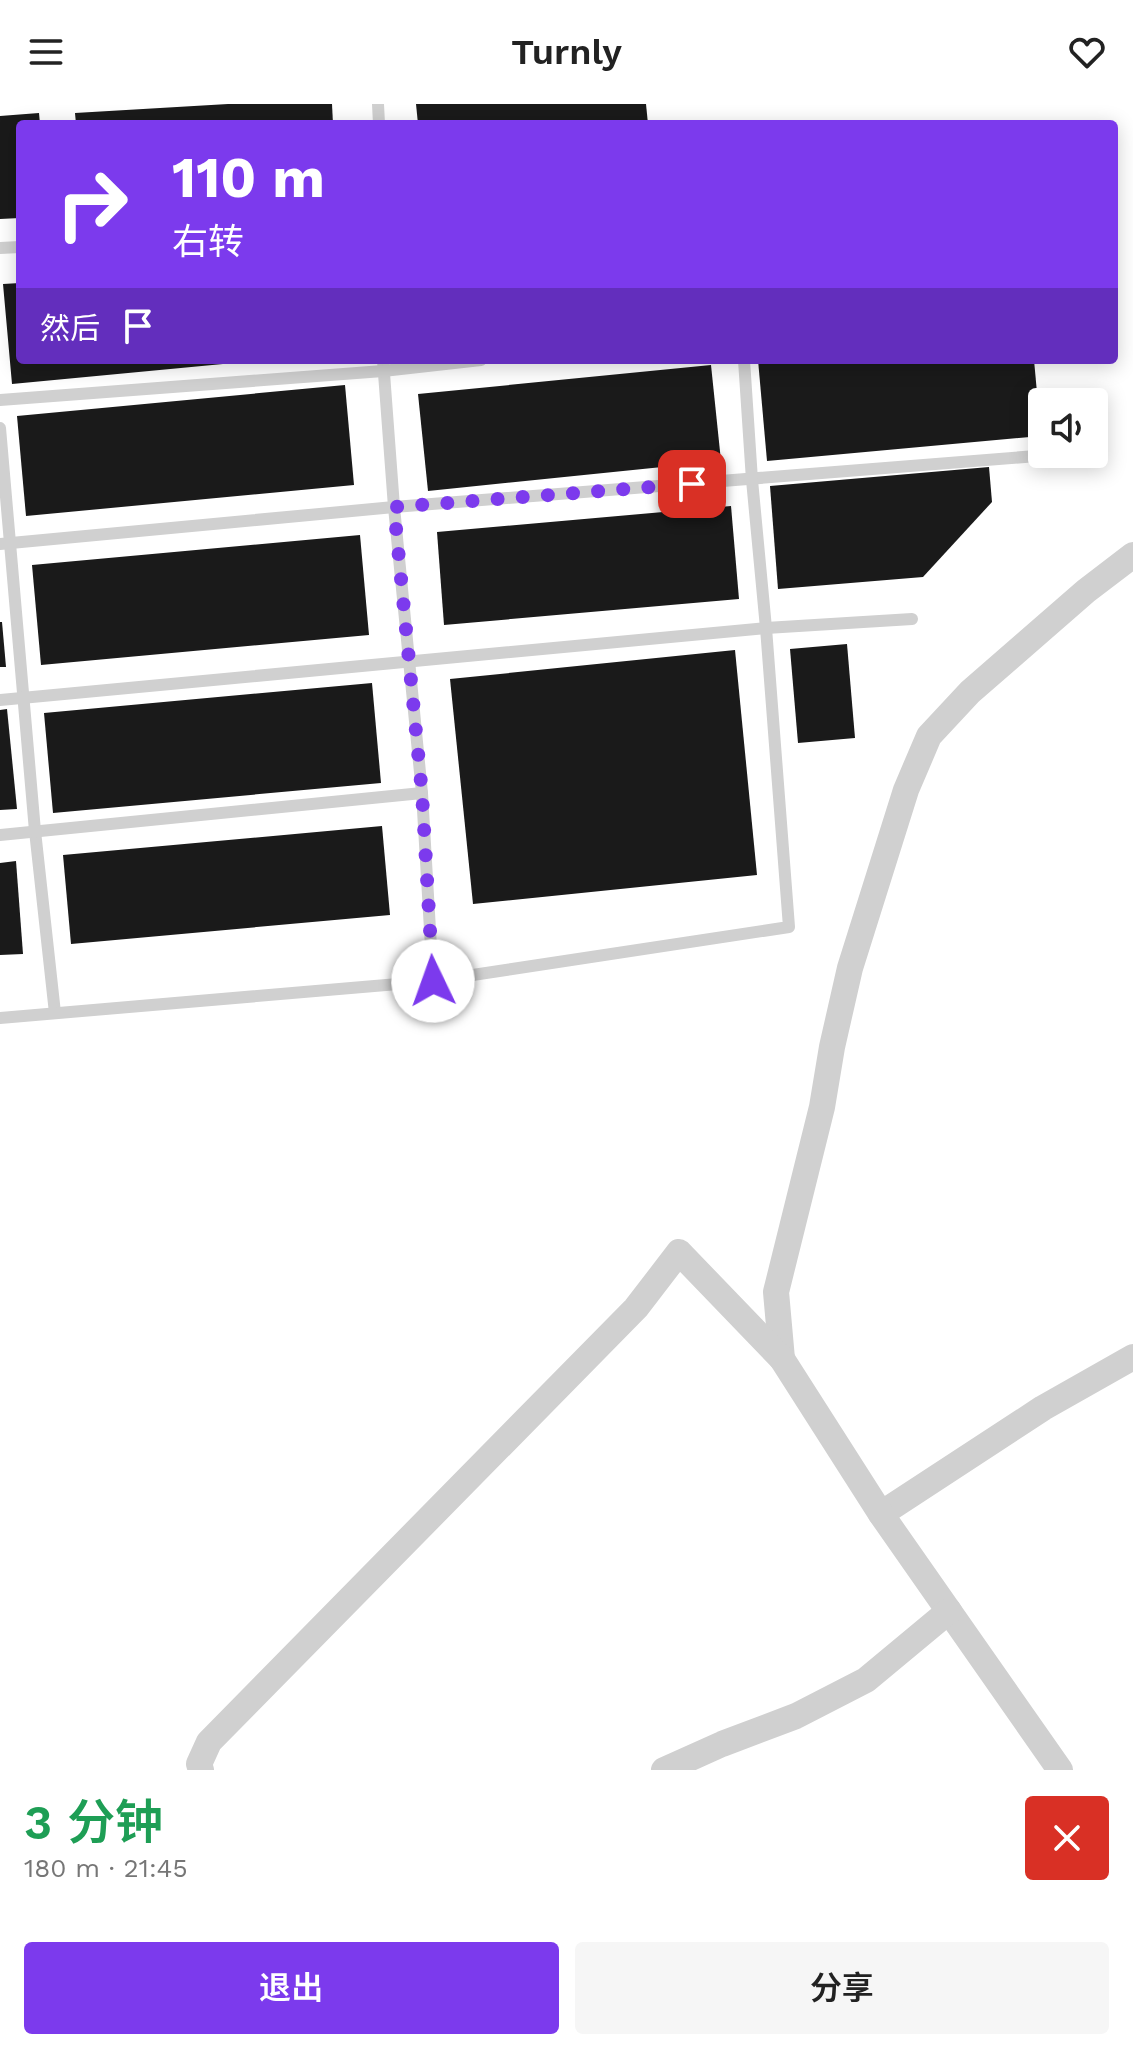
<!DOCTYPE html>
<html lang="zh">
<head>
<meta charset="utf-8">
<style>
  body { margin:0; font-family:"Work Sans","Noto Sans SC",sans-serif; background:#f6f6f6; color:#222; height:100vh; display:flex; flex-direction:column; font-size:30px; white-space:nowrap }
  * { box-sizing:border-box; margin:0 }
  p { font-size:26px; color:#767676 }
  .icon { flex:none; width:44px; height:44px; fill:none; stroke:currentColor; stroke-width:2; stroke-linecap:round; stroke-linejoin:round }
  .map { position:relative; height:1666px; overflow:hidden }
  .side { display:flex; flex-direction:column; background:#fff; flex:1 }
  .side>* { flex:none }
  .hud { position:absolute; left:16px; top:16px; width:1102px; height:244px; border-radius:8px; box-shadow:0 4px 20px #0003; background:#7c3aed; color:#fff; overflow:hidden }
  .controls { position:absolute; left:1028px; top:284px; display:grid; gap:16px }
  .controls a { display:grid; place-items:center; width:80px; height:80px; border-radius:8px; background:#fff; box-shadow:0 4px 20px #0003; font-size:40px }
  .pin { position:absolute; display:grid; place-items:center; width:68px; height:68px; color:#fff; margin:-34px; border-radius:16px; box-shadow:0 4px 12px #0006 }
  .me { position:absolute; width:88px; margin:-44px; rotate:357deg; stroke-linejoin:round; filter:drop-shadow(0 0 6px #0008) }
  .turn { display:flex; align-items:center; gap:28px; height:168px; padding:0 24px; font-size:36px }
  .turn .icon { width:104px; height:104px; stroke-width:2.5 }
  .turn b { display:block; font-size:56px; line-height:68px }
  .then { display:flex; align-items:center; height:76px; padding:0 24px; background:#0003; gap:16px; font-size:30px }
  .round { display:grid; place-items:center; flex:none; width:84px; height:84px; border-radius:8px; background:#f6f6f6 }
  .overview { display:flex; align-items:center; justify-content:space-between; height:136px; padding:0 24px }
  h1 { font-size:48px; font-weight:600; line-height:60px; color:#1e9e55 }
  .cta { display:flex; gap:16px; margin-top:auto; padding:16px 24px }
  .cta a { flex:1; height:92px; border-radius:8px; background:#7c3aed; color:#fff; font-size:32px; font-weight:600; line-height:92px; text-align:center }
  .cta a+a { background:#f6f6f6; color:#222 }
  header { display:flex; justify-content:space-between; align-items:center; height:104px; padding:0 24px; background:#fff; font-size:36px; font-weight:600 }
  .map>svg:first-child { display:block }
  .building { fill:#1a1a1a }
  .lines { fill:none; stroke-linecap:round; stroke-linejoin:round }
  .lane { stroke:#d0d0d0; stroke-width:12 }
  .street { stroke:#d0d0d0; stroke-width:26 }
  .route { stroke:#7c3aed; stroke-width:14; stroke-dasharray:0 25.2 }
</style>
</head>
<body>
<header><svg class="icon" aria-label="menu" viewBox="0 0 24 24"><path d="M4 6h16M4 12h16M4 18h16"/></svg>Turnly<svg class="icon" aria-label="heart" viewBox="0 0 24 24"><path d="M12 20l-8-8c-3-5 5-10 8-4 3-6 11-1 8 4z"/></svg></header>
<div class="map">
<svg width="1133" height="1666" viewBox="0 0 1133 1666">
  <rect width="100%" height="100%" fill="#fff"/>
  <!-- building -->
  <g class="building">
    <path d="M 228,0 L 332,0 L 333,20 L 76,20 L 75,9 Z"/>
    <path d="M 416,0 L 646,0 L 648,20 L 418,20 Z"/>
    <path d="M 39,9 L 40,20 L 20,20 L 20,114 L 0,115 L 0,12 Z"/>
    <path d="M 20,179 L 20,256 L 243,256 L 244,258 L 12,280 L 3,180 Z"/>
    <path d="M 758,256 L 1034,256 L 1041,332 L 767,357 Z"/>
    <path d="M 711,261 L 721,357 L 428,387 L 418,290 Z"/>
    <path d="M 345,281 L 354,381 L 26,412 L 17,312 Z"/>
    <path d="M 989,363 L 992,398 L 923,473 L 778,485 L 770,382 Z"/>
    <path d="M 731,402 L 739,495 L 444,521 L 437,428 Z"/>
    <path d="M 360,431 L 369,531 L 41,561 L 32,461 Z"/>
    <path d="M 0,518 L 2,518 L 6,563 L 0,563 Z"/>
    <path d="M 847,540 L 855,634 L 798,639 L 790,545 Z"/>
    <path d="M 735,546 L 757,771 L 473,800 L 450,575 Z"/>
    <path d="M 372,579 L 381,679 L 53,709 L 44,609 Z"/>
    <path d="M 7,605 L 17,705 L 0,706 L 0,606 Z"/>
    <path d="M 382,722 L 390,811 L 71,840 L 63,751 Z"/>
    <path d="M 16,757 L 23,850 L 0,851 L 0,759 Z"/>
  </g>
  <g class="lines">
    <!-- lane -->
    <g class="lane">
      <path d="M 378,0 L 379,20"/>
      <path d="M 0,144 L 20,143"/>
      <path d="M 383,256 L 394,403 L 422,689 L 433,877"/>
      <path d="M 0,296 L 383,267 L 481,256"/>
      <path d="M 0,324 L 35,727 L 55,909"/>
      <path d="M 0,440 L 394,403 L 1049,351"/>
      <path d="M 0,596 L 766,524 L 912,515"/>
      <path d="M 0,731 L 422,689"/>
      <path d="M 0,914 L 433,877 L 789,823 L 766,524 L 752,376 L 744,256"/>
    </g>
    <!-- street -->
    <g class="street">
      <path d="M 782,1255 L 776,1188 L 822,1003 L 832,943 L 850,864 L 906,686 L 929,632 L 970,588 L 1086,487 L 1133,451"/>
      <path d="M 881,1410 L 1043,1304 L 1133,1253"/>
      <path d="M 201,1666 L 199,1660 L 209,1638 L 636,1204 L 679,1148 L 782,1255 L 881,1410 L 1060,1666"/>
      <path d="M 664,1666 L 722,1640 L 796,1612 L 866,1576 L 949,1507"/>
    </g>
  </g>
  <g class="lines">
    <!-- route -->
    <path class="route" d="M 433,877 L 422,689 L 394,403 L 692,380"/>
  </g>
</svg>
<div class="controls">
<a><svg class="icon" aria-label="sound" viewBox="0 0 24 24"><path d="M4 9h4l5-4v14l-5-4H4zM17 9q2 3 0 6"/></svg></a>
</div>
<div class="pin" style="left:692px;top:380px;background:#d93025"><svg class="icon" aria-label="arrive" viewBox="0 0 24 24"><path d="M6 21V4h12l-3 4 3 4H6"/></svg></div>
<svg class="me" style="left:433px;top:877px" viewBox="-20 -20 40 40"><circle r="19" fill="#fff"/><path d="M0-13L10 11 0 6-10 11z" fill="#7c3aed"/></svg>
<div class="hud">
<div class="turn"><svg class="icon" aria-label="right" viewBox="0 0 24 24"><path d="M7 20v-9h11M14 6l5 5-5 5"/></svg><div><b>110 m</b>右转</div></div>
<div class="then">然后<svg class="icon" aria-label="arrive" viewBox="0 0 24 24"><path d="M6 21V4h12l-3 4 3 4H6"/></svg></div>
</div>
</div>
<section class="side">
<div class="overview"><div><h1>3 分钟</h1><p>180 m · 21:45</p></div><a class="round" style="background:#d93025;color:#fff"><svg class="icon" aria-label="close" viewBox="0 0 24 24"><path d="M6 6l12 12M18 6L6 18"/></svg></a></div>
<div class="cta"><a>退出</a><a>分享</a></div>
</section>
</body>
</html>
